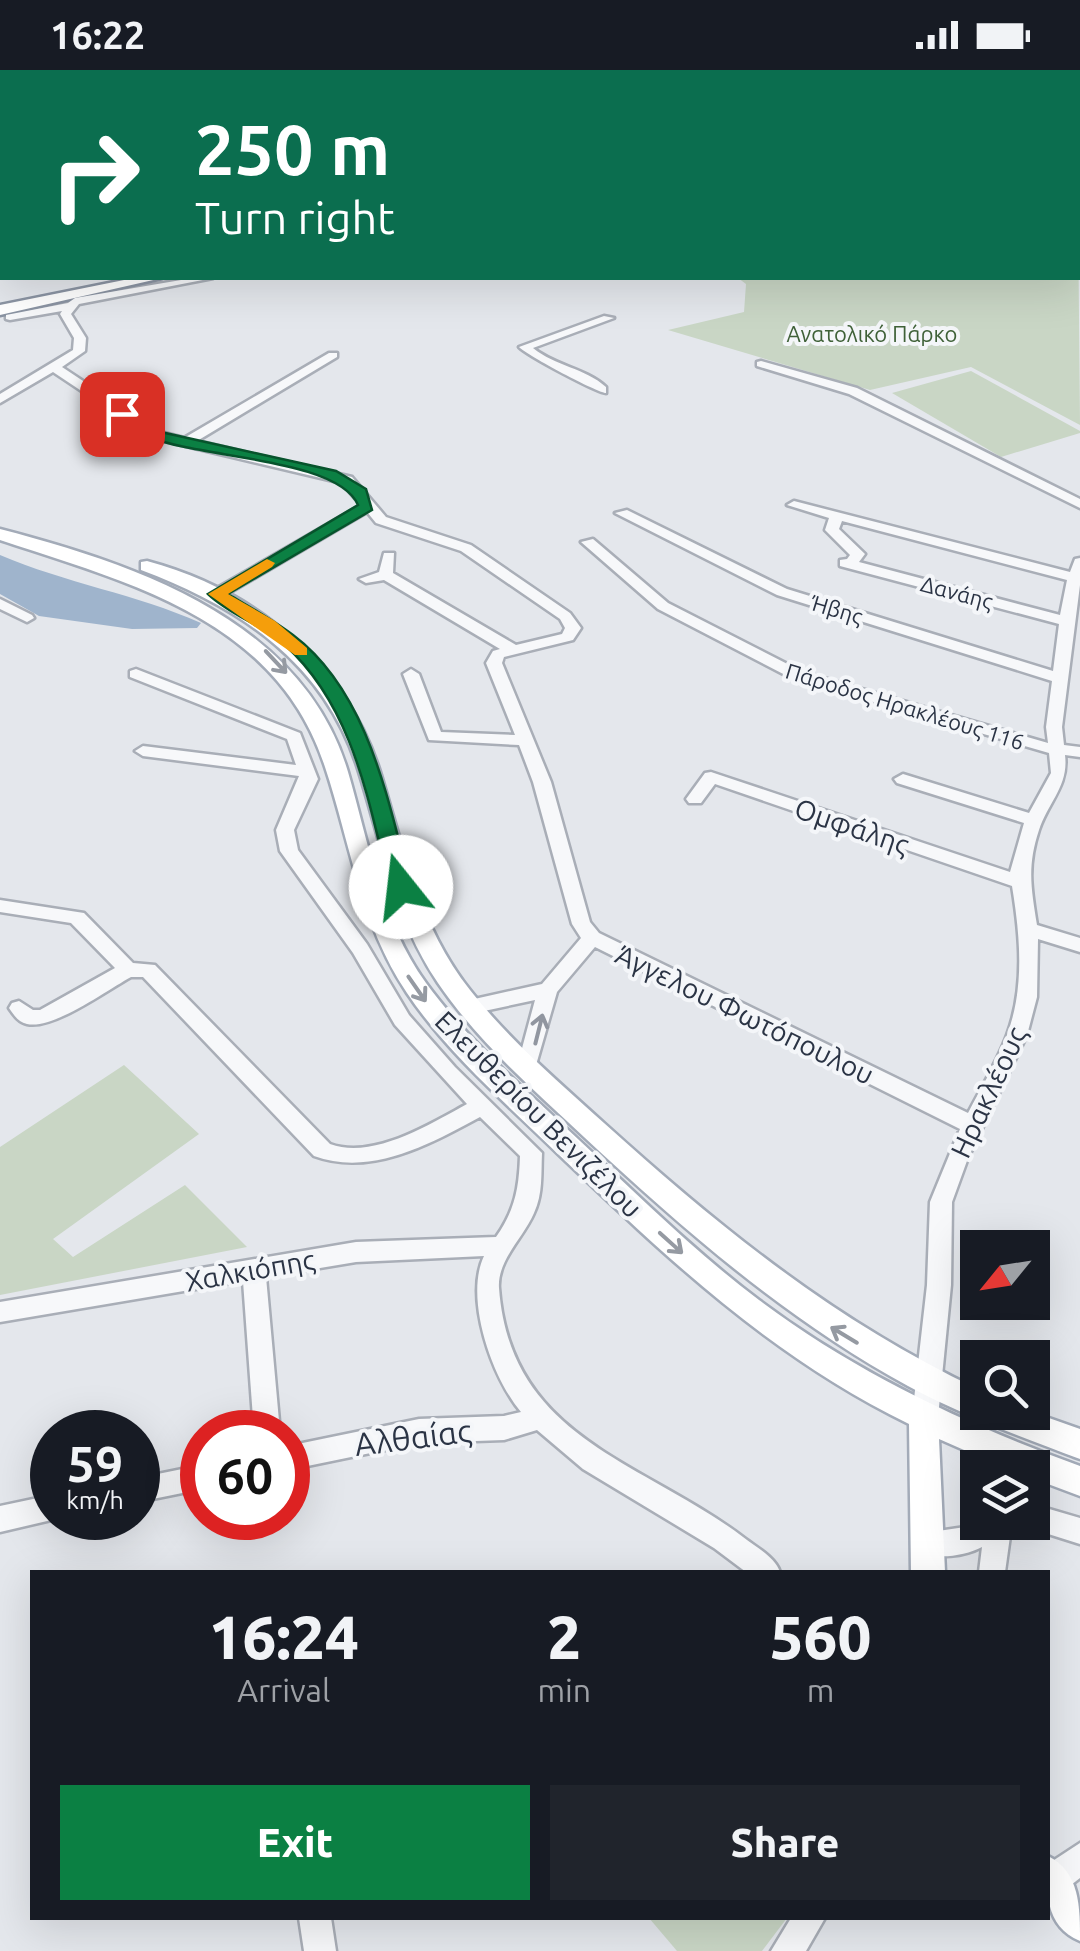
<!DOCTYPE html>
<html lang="en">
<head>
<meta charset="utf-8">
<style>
  body { margin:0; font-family:Ubuntu,sans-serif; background:#20242c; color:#f1f3f6; height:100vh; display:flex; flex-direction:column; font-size:38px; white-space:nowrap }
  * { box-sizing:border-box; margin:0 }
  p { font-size:32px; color:#9ea1a6 }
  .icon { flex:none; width:55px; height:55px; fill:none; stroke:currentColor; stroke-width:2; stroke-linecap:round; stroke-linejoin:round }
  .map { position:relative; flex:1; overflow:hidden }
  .side { position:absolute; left:30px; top:1500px; width:1020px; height:350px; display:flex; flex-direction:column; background:#171b24; border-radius:0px; box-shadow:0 10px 40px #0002 }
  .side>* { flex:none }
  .top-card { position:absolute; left:0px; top:0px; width:1080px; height:210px; box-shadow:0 10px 40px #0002; background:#0b6e4f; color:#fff; overflow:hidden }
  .needle { width:65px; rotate:240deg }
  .buttons { position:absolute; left:960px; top:1160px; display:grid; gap:20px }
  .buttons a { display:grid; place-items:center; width:90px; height:90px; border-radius:0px; background:#171b24; box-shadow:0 10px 40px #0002; font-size:50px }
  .speed { position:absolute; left:30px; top:1340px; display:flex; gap:20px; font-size:50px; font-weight:700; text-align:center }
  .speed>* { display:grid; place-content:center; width:130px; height:130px; border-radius:50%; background:#171b24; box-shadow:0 10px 40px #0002; line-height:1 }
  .speed small { font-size:25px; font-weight:400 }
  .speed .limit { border:15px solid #d22; background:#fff; color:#111 }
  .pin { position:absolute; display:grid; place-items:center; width:85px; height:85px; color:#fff; margin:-42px; border-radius:20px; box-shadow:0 5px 15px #0006 }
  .me { position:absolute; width:110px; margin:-55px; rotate:344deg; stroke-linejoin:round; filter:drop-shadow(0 0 8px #0008) }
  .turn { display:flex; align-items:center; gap:35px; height:210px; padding:0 30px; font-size:45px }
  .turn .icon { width:130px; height:130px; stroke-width:2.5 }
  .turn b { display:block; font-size:70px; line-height:85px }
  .eta { display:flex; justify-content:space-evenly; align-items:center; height:170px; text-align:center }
  .eta b { font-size:60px; font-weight:800; line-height:70px }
  .button { display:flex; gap:20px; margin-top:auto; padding:20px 30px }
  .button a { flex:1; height:115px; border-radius:0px; background:#0b8043; color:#fff; font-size:40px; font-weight:800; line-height:115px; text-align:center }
  .button a+a { background:#20242c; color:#f1f3f6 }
  .status { display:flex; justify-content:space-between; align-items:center; height:70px; padding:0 50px; background:#171b24; direction:ltr }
  .status svg { height:28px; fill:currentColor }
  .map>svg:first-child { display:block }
  .green { fill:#c9d6c5 }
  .water { fill:#9fb4cc }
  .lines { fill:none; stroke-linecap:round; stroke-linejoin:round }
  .minor-casing { stroke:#a9aeb7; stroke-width:5 }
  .major-casing { stroke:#a3abb8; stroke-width:5 }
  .highway-casing { stroke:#8b94a3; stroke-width:5 }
  .minor { fill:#f7f8fa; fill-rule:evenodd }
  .major { fill:#fff; fill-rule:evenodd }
  .highway { fill:#fff; fill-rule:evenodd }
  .oneway { stroke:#959aa2 }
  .oneway2 { stroke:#9196a0 }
  .route { fill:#0b8043; stroke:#07532c; stroke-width:2.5 }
  .slow { fill:#f59e0b }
  .labels { text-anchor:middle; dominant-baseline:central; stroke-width:8; stroke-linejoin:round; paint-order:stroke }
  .far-park-label { font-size:22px; fill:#3f6138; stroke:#f4f6f9 }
  .far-street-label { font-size:22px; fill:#2b3445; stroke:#f4f6f9 }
  .street-label { font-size:28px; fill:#2b3445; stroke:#f4f6f9 }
  .near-street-label { font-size:32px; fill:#2b3445; stroke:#f4f6f9 }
</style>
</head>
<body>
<div class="status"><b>16:22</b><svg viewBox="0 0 49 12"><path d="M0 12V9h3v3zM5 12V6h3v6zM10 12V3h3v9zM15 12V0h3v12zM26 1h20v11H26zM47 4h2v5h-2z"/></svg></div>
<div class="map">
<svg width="1080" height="1881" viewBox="0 0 1080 1881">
  <rect width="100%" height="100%" fill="#e4e7ec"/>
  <!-- green -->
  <g class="green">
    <path d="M 1078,138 L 1080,355 L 971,297 L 870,320 L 668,260 L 744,242 L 746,214 L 738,208 L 1078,208 Z"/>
    <path d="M 971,301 L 1080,361 L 1080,363 L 1001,387 L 892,323 Z"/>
    <path d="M 124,995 L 199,1064 L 53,1169 L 73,1187 L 185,1115 L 247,1177 L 0,1225 L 0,1077 Z"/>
    <path d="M 649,1848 L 787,1848 L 762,1881 L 677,1881 Z"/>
  </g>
  <!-- water -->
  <path class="water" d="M 0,485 C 65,513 136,524 201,553 L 197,558 L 132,559 L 39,546 L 0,524 Z"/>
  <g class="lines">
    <!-- minor casing -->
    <g class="minor-casing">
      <g id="minor">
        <rect x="302" y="0" width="8" height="2"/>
        <rect x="696" y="0" width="8" height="2"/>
        <path d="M 823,0 L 833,0 L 835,2 L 826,2 Z"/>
        <rect x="1078" y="10" width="2" height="4"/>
        <path d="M 1078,48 L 1080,48 L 1080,54 L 1078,53 Z"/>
        <path d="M 193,208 L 213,208 L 79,234 L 71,244 L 86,268 L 85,281 L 62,297 L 160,362 L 184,368 L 329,283 L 337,283 L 337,287 L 197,371 L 352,407 L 386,447 L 471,475 L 570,543 L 581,558 L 573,570 L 504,587 L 502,593 L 551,712 L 590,852 L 599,863 L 968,1043 C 981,1018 997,992 1007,965 C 1025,917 1020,865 1012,816 L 715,714 L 701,733 L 689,733 L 686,729 L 705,703 L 711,702 L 1010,802 L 1024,753 L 897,713 L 894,709 L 903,704 L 1029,743 L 1051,703 L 1049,683 L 791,608 L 658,539 L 581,472 L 593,469 L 668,533 L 803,602 L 1048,673 L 1046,657 L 1052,611 L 777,525 L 615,443 L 627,440 L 787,519 L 1053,601 L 1059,554 L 840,496 L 840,490 L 847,489 L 850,485 L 825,460 L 829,448 L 787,435 L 794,431 L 1070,502 L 1075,489 L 1080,488 L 1080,515 L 1062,657 L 1064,675 L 1080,677 L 1080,687 L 1065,685 C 1069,716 1048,732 1039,760 C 1027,796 1031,818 1037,855 L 1080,868 L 1080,882 L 1038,869 L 1037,927 L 1027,965 L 968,1088 L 952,1132 L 951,1215 L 938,1347 L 934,1355 L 925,1358 L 916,1355 L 912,1347 L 927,1215 L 930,1132 L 960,1059 L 595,877 L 557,922 L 534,1002 L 520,1002 L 517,997 L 535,930 L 470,944 L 460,937 L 470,930 L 542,914 L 581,868 L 572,854 L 533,712 L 519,675 L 429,670 L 403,604 L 411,599 L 419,604 L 441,662 L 515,665 L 486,593 L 493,581 L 500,579 L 384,510 L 366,513 L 359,509 L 379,502 L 384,483 L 394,483 L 393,503 L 516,575 L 562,564 L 565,558 L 560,549 L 461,481 L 376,453 L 367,442 L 222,527 L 212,527 L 212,521 L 361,435 L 342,413 L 152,368 L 53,302 L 0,333 L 0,324 L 73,280 L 74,268 L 60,244 L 62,241 L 10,250 L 6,249 L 6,245 L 68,233 L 75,228 ZM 842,451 L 1067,510 L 1060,545 L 859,492 L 865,484 L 839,459 Z"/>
        <path d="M 604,246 L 614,248 L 533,278 C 555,296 585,298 606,317 L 606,323 C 598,323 528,286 519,277 Z"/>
        <path d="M 761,291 L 857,318 L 1080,429 L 1080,438 L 849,324 L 757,296 L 757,292 Z"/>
        <path d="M 0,529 L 32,545 L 34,548 L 27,552 L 0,539 Z"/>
        <path d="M 136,599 L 300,663 L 318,709 L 294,760 L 298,780 L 367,874 L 409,945 L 455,997 L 542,1083 C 541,1103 543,1124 534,1143 C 524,1167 497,1190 499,1218 C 510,1369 643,1391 743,1467 C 756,1477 775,1487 780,1502 L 746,1502 L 714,1478 L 583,1399 L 537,1360 L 504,1370 L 419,1373 L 288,1400 L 288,1376 L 419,1349 L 504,1346 L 521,1342 C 492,1308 464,1228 484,1186 L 356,1192 L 266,1207 L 280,1362 L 254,1362 L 243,1211 L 0,1252 L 0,1232 L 356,1172 L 496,1167 C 515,1140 519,1118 520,1086 L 480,1047 C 430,1074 371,1107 314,1086 L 143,907 L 131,907 C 107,920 53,960 27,954 C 18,952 14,945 9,938 L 12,933 L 19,931 L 33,940 L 40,940 L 115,898 L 71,853 L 0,842 L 0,830 L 84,843 L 133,893 L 155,895 L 330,1074 C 373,1090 430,1054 467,1034 L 395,955 L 353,883 L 280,781 L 276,760 L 299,706 L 143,686 L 135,681 L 143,676 L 296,695 L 287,669 L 130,607 L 130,601 Z"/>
        <path d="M 202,1395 L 202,1419 L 138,1432 L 138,1408 Z"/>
        <path d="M 52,1425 L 52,1448 L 60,1448 L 0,1462 L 0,1436 Z"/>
        <path d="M 1032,1434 L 1080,1448 L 1080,1474 L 1023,1456 L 1021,1452 L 1032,1452 Z"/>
        <path d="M 978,1450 L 978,1452 L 1012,1452 L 1005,1502 L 979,1502 L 982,1477 C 965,1486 937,1490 918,1482 L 915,1473 L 918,1464 L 965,1457 Z"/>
        <path d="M 1080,1773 L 1080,1808 L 1062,1822 L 1048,1825 L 1048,1794 Z"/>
        <path d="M 299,1848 L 331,1848 L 336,1881 L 304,1881 Z"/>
        <path d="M 791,1848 L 825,1848 L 806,1881 L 771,1881 Z"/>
      </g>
    </g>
    <!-- major casing -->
    <g class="major-casing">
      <g id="major">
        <path d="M 0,459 C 138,495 303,551 348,702 C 369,774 381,851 426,913 C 469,972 526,1020 579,1070 C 638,1125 695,1182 759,1230 C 856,1303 967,1355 1080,1396 L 1080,1426 L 1032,1408 L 1032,1398 L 1005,1398 L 939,1369 L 945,1502 L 911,1502 L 909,1354 C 771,1287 666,1187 557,1083 C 505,1032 448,984 407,923 C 360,853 351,775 325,697 C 277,550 133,514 0,470 Z"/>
        <path d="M 147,491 C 256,520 348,596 381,705 C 404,781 420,857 470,920 C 509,970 558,1011 604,1053 C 719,1157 836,1252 978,1319 L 978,1342 L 1032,1342 L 1080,1359 L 1080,1389 C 1019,1366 964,1346 908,1316 C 787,1250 684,1160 584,1067 C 533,1019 478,972 438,913 C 394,848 382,775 359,702 C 326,594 242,538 141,500 L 141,492 Z"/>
        <path d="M 1048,1786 C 1080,1802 1080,1837 1080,1871 C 1044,1856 1046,1820 1048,1786 Z"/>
      </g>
    </g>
    <!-- highway casing -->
    <g class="highway-casing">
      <g id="highway">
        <path d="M 1080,31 L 1080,39 L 1078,40 L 1078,32 Z"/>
        <path d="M 134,208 L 162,208 L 0,245 L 0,235 Z"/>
      </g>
    </g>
    <!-- minor -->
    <use href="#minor" class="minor"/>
    <!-- major -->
    <use href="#major" class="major"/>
    <!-- highway -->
    <use href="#highway" class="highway"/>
  </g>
  <!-- one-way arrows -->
  <defs><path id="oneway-shaft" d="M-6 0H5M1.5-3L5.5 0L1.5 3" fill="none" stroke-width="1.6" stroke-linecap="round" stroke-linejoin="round" transform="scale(2.5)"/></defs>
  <g class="oneway">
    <use href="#oneway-shaft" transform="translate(276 592) rotate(47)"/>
    <use href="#oneway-shaft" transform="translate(417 919) rotate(55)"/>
    <use href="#oneway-shaft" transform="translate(671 1173) rotate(42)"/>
    <use href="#oneway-shaft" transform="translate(844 1265) rotate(-149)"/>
  </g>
  <use class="oneway2" href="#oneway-shaft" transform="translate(539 959) rotate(-76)"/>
  <!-- route -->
  <path class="route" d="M 122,340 L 161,362 L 336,401 L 366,419 L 372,440 L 228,524 C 250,537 273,550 293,565 C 369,622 388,732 411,817 L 408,822 L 401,824 L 390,817 C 368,731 354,638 285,575 C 262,555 230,545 208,524 L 358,435 C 338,388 197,388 150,367 C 139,362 128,354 117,347 Z"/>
  <!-- slow -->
  <path class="slow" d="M 267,489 L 275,493 L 272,497 L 228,524 L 275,551 L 307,578 L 307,585 L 295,585 L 208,524 Z"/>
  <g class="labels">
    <!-- far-park labels -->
    <g class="far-park-label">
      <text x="872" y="263">Ανατολικό Πάρκο</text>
    </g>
    <!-- far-street labels -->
    <g class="far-street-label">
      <text transform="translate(957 522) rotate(15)">Δανάης</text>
      <text transform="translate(837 539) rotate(17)">Ήβης</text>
      <text transform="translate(905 636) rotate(17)">Πάροδος Ηρακλέους 116</text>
    </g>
    <!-- street labels -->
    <g class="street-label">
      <text transform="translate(852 756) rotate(19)">Ομφάλης</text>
      <text transform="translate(745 944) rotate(26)">Άγγελου Φωτόπουλου</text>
      <text transform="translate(988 1022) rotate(-65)">Ηρακλέους</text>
      <text transform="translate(539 1044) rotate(45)">Ελευθερίου Βενιζέλου</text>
      <text transform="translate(250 1200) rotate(-10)">Χαλκιόπης</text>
    </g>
    <!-- near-street labels -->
    <g class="near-street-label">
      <text transform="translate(413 1367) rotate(-7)">Αλθαίας</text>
    </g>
  </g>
</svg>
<div class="buttons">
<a><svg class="needle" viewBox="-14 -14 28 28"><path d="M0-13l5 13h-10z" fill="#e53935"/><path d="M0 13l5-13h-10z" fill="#9ea1a6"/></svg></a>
<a><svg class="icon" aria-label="search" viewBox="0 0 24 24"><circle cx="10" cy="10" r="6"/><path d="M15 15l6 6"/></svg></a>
<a><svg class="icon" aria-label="layers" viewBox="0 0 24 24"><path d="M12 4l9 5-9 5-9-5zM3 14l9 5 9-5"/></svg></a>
</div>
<div class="speed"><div>59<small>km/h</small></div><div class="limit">60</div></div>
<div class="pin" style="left:122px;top:344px;background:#d93025"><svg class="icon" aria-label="arrive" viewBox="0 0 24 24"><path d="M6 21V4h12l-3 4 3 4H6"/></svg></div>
<svg class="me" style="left:401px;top:817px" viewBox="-20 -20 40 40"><circle r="19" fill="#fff"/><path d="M0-13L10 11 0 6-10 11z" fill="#0b8043"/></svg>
<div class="top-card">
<div class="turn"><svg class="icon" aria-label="right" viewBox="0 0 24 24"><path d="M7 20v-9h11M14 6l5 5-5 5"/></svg><div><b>250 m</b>Turn right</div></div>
</div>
<section class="side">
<div class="eta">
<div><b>16:24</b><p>Arrival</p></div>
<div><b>2</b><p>min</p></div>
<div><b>560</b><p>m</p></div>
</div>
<div class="button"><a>Exit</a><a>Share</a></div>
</section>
</div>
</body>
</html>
